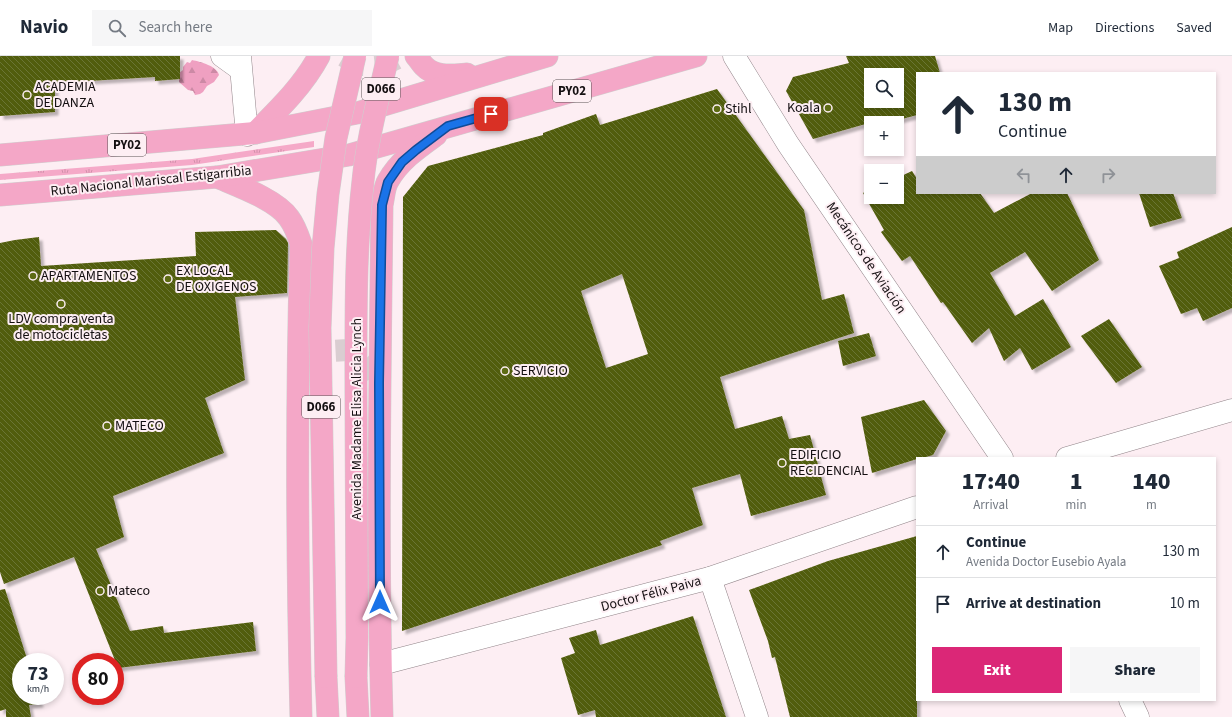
<!DOCTYPE html>
<html lang="en">
<head>
<meta charset="utf-8">
<style>
  body { margin:0; font-family:"Source Sans 3",sans-serif; background:#f6f6f7; color:#1f2937; height:100vh; display:flex; flex-direction:column; font-size:15px; white-space:nowrap }
  * { box-sizing:border-box; margin:0 }
  p { font-size:13px; color:#747a83 }
  .icon { flex:none; width:22px; height:22px; fill:none; stroke:currentColor; stroke-width:2; stroke-linecap:round; stroke-linejoin:round }
  .map { position:relative; flex:1; overflow:hidden }
  .sheet { position:absolute; left:916px; top:401px; width:300px; height:244px; display:flex; flex-direction:column; background:#fff; border-radius:0px; box-shadow:0 2px 6px #0003 }
  .sheet>* { flex:none }
  .top-card { position:absolute; left:916px; top:16px; width:300px; height:122px; border-radius:0px; box-shadow:0 2px 6px #0003; background:#fff; color:#1f2937; overflow:hidden }
  .fabs { position:absolute; left:864px; top:12px; display:grid; gap:8px }
  .fabs a { display:grid; place-items:center; width:40px; height:40px; border-radius:0px; background:#fff; box-shadow:0 2px 6px #0003; font-size:20px }
  .speed { position:absolute; left:12px; top:597px; display:flex; gap:8px; font-size:20px; font-weight:700; text-align:center }
  .speed>* { display:grid; place-content:center; width:52px; height:52px; border-radius:50%; background:#fff; box-shadow:0 2px 6px #0003; line-height:1 }
  .speed small { font-size:10px; font-weight:400 }
  .speed .limit { border:6px solid #d22; background:#fff; color:#111 }
  .pin { position:absolute; display:grid; place-items:center; width:34px; height:34px; color:#fff; margin:-17px; border-radius:8px; box-shadow:0 2px 6px #0006 }
  .me { position:absolute; width:44px; margin:-22px; rotate:0deg; stroke-linejoin:round; filter:drop-shadow(0 0 3px #0008) }
  .turn { display:flex; align-items:center; gap:14px; height:84px; padding:0 16px; font-size:18px }
  .turn .icon { width:52px; height:52px; stroke-width:2.5 }
  .turn b { display:block; font-size:28px; line-height:34px }
  .lanes { display:flex; align-items:center; height:38px; padding:0 16px; background:#0003; justify-content:center; gap:20px; direction:ltr }
  .lanes .off { opacity:.35 }
  .eta { display:flex; justify-content:space-evenly; align-items:center; height:68px; text-align:center }
  .eta b { font-size:24px; font-weight:800; line-height:28px }
  .primary-button { display:flex; gap:8px; margin-top:auto; padding:8px 16px }
  .primary-button a { flex:1; height:46px; border-radius:0px; background:#db2777; color:#fff; font-size:16px; font-weight:800; line-height:46px; text-align:center }
  .primary-button a+a { background:#f6f6f7; color:#1f2937 }
  ul { padding:0; list-style:none }
  li { display:flex; align-items:center; gap:12px; height:52px; padding:0 16px; border-top:1px solid #e0e1e3 }
  li div { flex:1 }
  li b { display:block; font-size:15px }
  li em { font-style:normal }
  header { display:flex; align-items:center; gap:24px; box-sizing:border-box; height:56px; padding:0 20px; background:#fff; border-bottom:1px solid #e0e1e3 }
  header strong { font-size:19px }
  nav { display:flex; gap:22px; margin-inline-start:auto; font-size:14px }
  .search { width:280px; height:36px; background:#f6f6f7; display:flex; align-items:center; gap:10px; box-sizing:border-box; padding:0 14px; border-radius:0px; color:#747a83; font-size:15px }
  .map>svg:first-child { display:block }
  .grass { fill:url(#grass-tufts) }
  .forest { fill:url(#forest-firs) }
  .building { fill:url(#building-back-hatch); fill-rule:evenodd; filter:url(#shadow) }
  .lines { fill:none; stroke-linecap:round; stroke-linejoin:round }
  .highway-tunnel { stroke:#dacdd1; stroke-width:22; stroke-dasharray:22 11; stroke-linecap:butt }
  .street-casing { stroke:#918489; stroke-width:23 }
  .secondary-casing { stroke:#918489; stroke-width:23 }
  .highway-casing { stroke:#d0cfcf; stroke-width:23 }
  .street { stroke:#fff; stroke-width:22 }
  .secondary { stroke:#fff; stroke-width:22 }
  .highway { stroke:#f4a7c7; stroke-width:22 }
  .highway-bridge-casing { stroke:#d0cfcf; stroke-width:23; stroke-linecap:butt }
  .highway-bridge { stroke:#f4a7c7; stroke-width:22 }
  .route-casing { stroke:#114b97; stroke-width:10 }
  .route { stroke:#1a73e8; stroke-width:7 }
  .poi-dot { fill:#5d6b13; stroke:#fdeef3; stroke-width:1.5 }
  .labels { text-anchor:middle; dominant-baseline:central; stroke-width:4; stroke-linejoin:round; paint-order:stroke }
  .shield { fill:#fdeef3; stroke:#5a5255; stroke-width:1 }
  .shield-label { font-size:13px; font-weight:bold; fill:#140f11 }
  .poi-label { font-size:14px; fill:#140f11; stroke:#fdeef3; text-anchor:start }
  .street-label { font-size:14px; fill:#140f11; stroke:#fdeef3 }
</style>
</head>
<body>
<header>
<strong>Navio</strong>
<div class="search"><svg class="icon" aria-label="search" viewBox="0 0 24 24"><circle cx="10" cy="10" r="6"/><path d="M15 15l6 6"/></svg>Search here</div>
<nav><a>Map</a><a>Directions</a><a>Saved</a></nav>
</header>
<div class="map">
<svg width="1232" height="661" viewBox="0 0 1232 661">
  <defs>
    <pattern id="grass-tufts" width="24" height="20" patternUnits="userSpaceOnUse"><rect width="24" height="20" fill="#f5a9c8"/><path d="M3 7l-1-3M5 7V3M7 7l1-3M15 17l-1-3M17 17v-4M19 17l1-3" fill="none" stroke="#d190ab"/></pattern>
    <pattern id="forest-firs" width="22" height="20" patternUnits="userSpaceOnUse"><rect width="22" height="20" fill="#efa0c1"/><path d="M5 1l3.5 6h-7zM16 11l3.5 6h-7z" fill="#cc89a5"/></pattern>
    <pattern id="building-back-hatch" width="6" height="6" patternUnits="userSpaceOnUse"><rect width="6" height="6" fill="#515d0a"/><path d="M-1 5l2 2M0 0l6 6M5-1l2 2" fill="none" stroke="#6b7436"/></pattern>
    <filter id="shadow"><feDropShadow dx="3.5" dy="3.5" stdDeviation="1" flood-color="#0004"/></filter>
  </defs>
  <rect width="100%" height="100%" fill="#fdeef3"/>
  <!-- grass -->
  <path class="grass" d="M 314,85 L 314,91 L 192,109 L 0,124 L 0,118 L 192,103 Z"/>
  <!-- forest -->
  <path class="forest" d="M 192,4 C 201,6 217,10 219,19 L 214,26 L 207,30 L 203,36 L 200,38 L 195,39 L 193,35 L 188,34 L 179,26 L 179,17 L 183,14 L 183,11 L 187,6 L 190,7 Z"/>
  <!-- building -->
  <g class="building">
    <path d="M 0,0 L 180,0 L 180,23 L 155,25 L 155,21 L 55,27 L 55,56 L 0,60 Z"/>
    <path d="M 846,0 L 935,0 L 940,17 L 917,17 L 917,59 L 887,67 L 869,67 L 813,83 L 786,35 L 793,21 L 849,7 ZM 871,19 L 897,19 L 897,45 L 871,45 Z"/>
    <path d="M 717,33 L 804,154 L 822,244 L 844,238 L 854,277 L 720,321 L 735,373 L 782,360 L 789,383 L 810,379 L 826,439 L 751,460 L 740,418 L 692,432 L 703,469 L 660,485 L 662,489 L 402,575 L 403,141 L 428,110 L 543,79 L 543,77 L 596,58 L 600,69 ZM 622,218 L 648,298 L 606,312 L 581,235 Z"/>
    <path d="M 912,115 L 917,123 L 917,137 L 980,137 L 994,157 L 1032,137 L 1067,137 L 1099,204 L 1052,235 L 1025,196 L 990,217 L 1015,260 L 1043,243 L 1071,291 L 1032,314 L 1020,292 L 1004,305 L 989,272 L 972,287 L 943,246 L 941,247 L 910,200 L 902,205 L 881,176 L 884,174 L 863,137 L 871,133 L 871,141 L 897,141 L 897,122 Z"/>
    <path d="M 1139,137 L 1173,137 L 1182,162 L 1150,171 Z"/>
    <path d="M 1232,171 L 1232,252 L 1203,265 L 1197,252 L 1181,258 L 1159,210 L 1179,202 L 1177,196 Z"/>
    <path d="M 276,174 L 286,183 L 288,187 L 287,237 L 235,241 L 245,324 L 205,342 L 224,397 L 113,440 L 124,481 L 96,493 L 130,575 L 163,570 L 164,577 L 253,566 L 256,595 L 118,612 L 74,501 L 4,528 L 0,516 L 0,187 L 15,184 L 39,181 L 41,210 L 196,200 L 195,176 Z"/>
    <path d="M 1109,263 L 1142,311 L 1116,327 L 1081,280 Z"/>
    <path d="M 869,277 L 876,300 L 843,310 L 838,285 Z"/>
    <path d="M 924,344 L 946,375 L 933,399 L 922,402 L 917,402 L 917,403 L 872,417 L 861,361 Z"/>
    <path d="M 917,480 L 917,661 L 790,661 L 775,601 L 772,602 L 768,585 L 749,534 L 828,505 Z"/>
    <path d="M 5,533 L 28,606 L 21,606 L 21,640 L 38,640 L 40,648 L 29,649 L 31,661 L 6,661 L 6,653 L 0,655 L 0,534 Z"/>
    <path d="M 693,560 L 726,661 L 596,661 L 595,654 L 578,659 L 561,602 L 575,597 L 569,582 L 596,574 L 600,589 Z"/>
  </g>
  <g class="lines">
    <!-- highway-tunnel -->
    <g class="highway-tunnel">
      <path d="M 344,0 C 349,3 357,8 362,9 C 373,10 393,7 400,0"/>
      <path d="M 307,309 L 310,305 L 329,295 L 348,294 L 363,299 L 372,308 L 379,327"/>
    </g>
    <!-- street casing -->
    <g class="street-casing">
      <g id="street">
        <path d="M 222,0 L 240,13"/>
        <path d="M 1067,402 L 1232,354"/>
        <path d="M 710,522 L 757,661"/>
        <path d="M 381,608 L 710,522 L 917,451"/>
      </g>
    </g>
    <!-- secondary casing -->
    <g class="secondary-casing">
      <g id="secondary">
        <path d="M 240,0 L 247,79"/>
        <path d="M 734,0 L 788,88 L 1002,402"/>
        <path d="M 1130,644 L 1138,661"/>
      </g>
    </g>
    <!-- highway casing -->
    <g class="highway-casing">
      <g id="highway">
        <path d="M 416,0 C 419,3 421,7 424,10 C 435,22 453,19 467,18"/>
        <path d="M 255,77 C 278,54 303,30 319,0"/>
        <path d="M 0,99 L 255,77 L 357,57 L 547,0"/>
        <path d="M 217,121 C 238,130 277,144 289,162 C 295,170 298,179 301,188 C 296,346 297,503 301,661"/>
        <path d="M 0,139 L 217,121 L 349,99 L 696,0"/>
        <path d="M 326,621 L 328,661"/>
        <path d="M 356,621 L 358,661"/>
        <path d="M 382,661 C 377,490 380,320 382,149 C 384,141 384,131 388,125 C 399,105 418,92 436,79"/>
      </g>
    </g>
    <!-- street -->
    <use href="#street" class="street"/>
    <!-- secondary -->
    <use href="#secondary" class="secondary"/>
    <!-- highway -->
    <use href="#highway" class="highway"/>
    <!-- highway-bridge casing -->
    <g class="highway-bridge-casing">
      <g id="highway-bridge">
        <path d="M 326,621 L 320,272 L 323,192 L 328,138 L 336,82 L 355,0"/>
        <path d="M 356,621 L 357,582 C 357,500 357,418 356,337 C 356,266 355,195 363,125 C 367,83 379,41 388,0"/>
      </g>
    </g>
    <!-- highway-bridge -->
    <use href="#highway-bridge" class="highway-bridge"/>
  </g>
  <g class="lines">
    <!-- route casing -->
    <g class="route-casing">
      <path id="route" d="M 380,546 L 379,327 L 382,149 L 388,126 L 402,106 L 416,94 L 448,70 L 491,58"/>
    </g>
    <!-- route -->
    <use href="#route" class="route"/>
  </g>
  <!-- markers -->
  <g class="poi-dot">
    <circle cx="27" cy="39" r="4"/>
    <circle cx="828" cy="52" r="4"/>
    <circle cx="717" cy="53" r="4"/>
    <circle cx="33" cy="220" r="4"/>
    <circle cx="168" cy="223" r="4"/>
    <circle cx="61" cy="248" r="4"/>
    <circle cx="505" cy="315" r="4"/>
    <circle cx="107" cy="370" r="4"/>
    <circle cx="782" cy="407" r="4"/>
    <circle cx="100" cy="535" r="4"/>
  </g>
  <g class="labels">
    <!-- shield labels -->
    <g class="shield">
      <rect x="362" y="22" width="38" height="22" rx="3"/>
      <rect x="553" y="24" width="38" height="22" rx="3"/>
      <rect x="108" y="78" width="38" height="22" rx="3"/>
      <rect x="302" y="340" width="38" height="22" rx="3"/>
    </g>
    <g class="shield-label">
      <text x="381" y="33">D066</text>
      <text x="572" y="35">PY02</text>
      <text x="127" y="89">PY02</text>
      <text x="321" y="351">D066</text>
    </g>
    <!-- poi labels -->
    <g class="poi-label">
      <text x="35" y="31">ACADEMIA<tspan x="35" dy="16">DE DANZA</tspan></text>
      <text x="820" y="52" text-anchor="end">Koala</text>
      <text x="725" y="53">Stihl</text>
      <text x="176" y="215">EX LOCAL<tspan x="176" dy="16">DE OXIGENOS</tspan></text>
      <text x="41" y="220">APARTAMENTOS</text>
      <text x="61" y="263" text-anchor="middle">LDV compra venta<tspan x="61" dy="16">de motocicletas</tspan></text>
      <text x="513" y="315">SERVICIO</text>
      <text x="115" y="370">MATECO</text>
      <text x="790" y="399">EDIFICIO<tspan x="790" dy="16">RECIDENCIAL</tspan></text>
      <text x="108" y="535">Mateco</text>
    </g>
    <!-- street labels -->
    <g class="street-label">
      <text transform="translate(151 125) rotate(-6)">Ruta Nacional Mariscal Estigarribia</text>
      <text transform="translate(866 202) rotate(56)">Mecánicos de Aviación</text>
      <text transform="translate(357 363) rotate(-90)">Avenida Madame Elisa Alicia Lynch</text>
      <text transform="translate(651 538) rotate(-15)">Doctor Félix Paiva</text>
    </g>
  </g>
</svg>
<div class="fabs">
<a><svg class="icon" aria-label="search" viewBox="0 0 24 24"><circle cx="10" cy="10" r="6"/><path d="M15 15l6 6"/></svg></a>
<a>+</a>
<a>−</a>
</div>
<div class="speed"><div>73<small>km/h</small></div><div class="limit">80</div></div>
<div class="pin" style="left:491px;top:58px;background:#d93025"><svg class="icon" aria-label="arrive" viewBox="0 0 24 24"><path d="M6 21V4h12l-3 4 3 4H6"/></svg></div>
<svg class="me" style="left:380px;top:546px" viewBox="-20 -20 40 40"><path d="M0-17L14 15 0 8-14 15z" fill="#1a73e8" stroke="#fff" stroke-width="4"/></svg>
<div class="top-card">
<div class="turn"><svg class="icon" aria-label="ahead" viewBox="0 0 24 24"><path d="M12 20V5M6 11l6-6 6 6"/></svg><div><b>130 m</b>Continue</div></div>
<div class="lanes"><svg class="icon off" aria-label="left" viewBox="0 0 24 24"><path d="M17 20v-9H6M10 6l-5 5 5 5"/></svg><svg class="icon" aria-label="ahead" viewBox="0 0 24 24"><path d="M12 20V5M6 11l6-6 6 6"/></svg><svg class="icon off" aria-label="right" viewBox="0 0 24 24"><path d="M7 20v-9h11M14 6l5 5-5 5"/></svg></div>
</div>
<section class="sheet">
<div class="eta">
<div><b>17:40</b><p>Arrival</p></div>
<div><b>1</b><p>min</p></div>
<div><b>140</b><p>m</p></div>
</div>
<ul>
<li><svg class="icon" aria-label="ahead" viewBox="0 0 24 24"><path d="M12 20V5M6 11l6-6 6 6"/></svg><div><b>Continue</b><p>Avenida Doctor Eusebio Ayala</p></div><em>130 m</em></li>
<li><svg class="icon" aria-label="arrive" viewBox="0 0 24 24"><path d="M6 21V4h12l-3 4 3 4H6"/></svg><div><b>Arrive at destination</b></div><em>10 m</em></li>
</ul>
<div class="primary-button"><a>Exit</a><a>Share</a></div>
</section>
</div>
</body>
</html>
